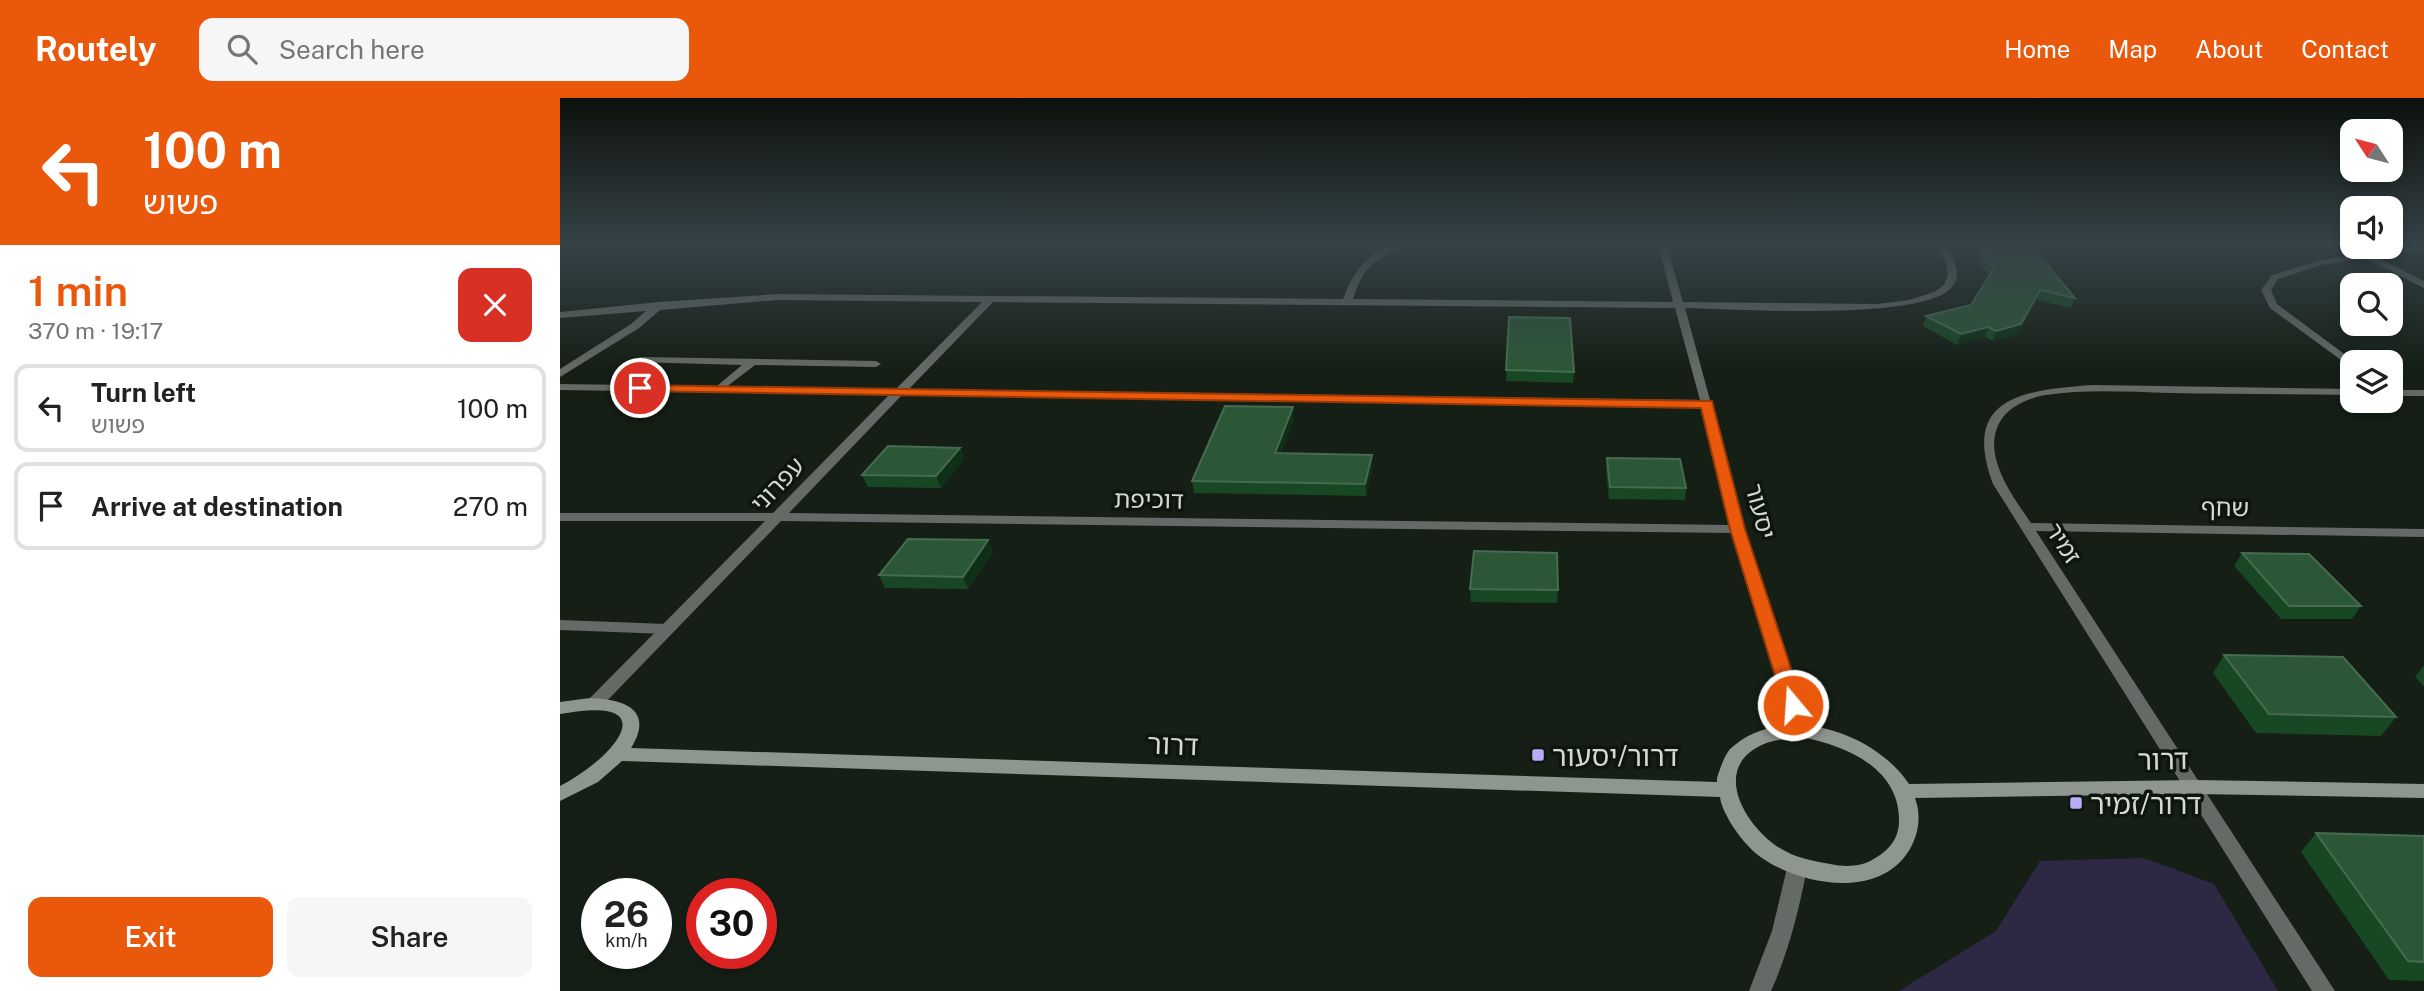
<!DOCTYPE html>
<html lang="en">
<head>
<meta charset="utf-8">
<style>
  body { margin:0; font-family:"Public Sans","Noto Sans Hebrew",sans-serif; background:#f6f6f6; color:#222; height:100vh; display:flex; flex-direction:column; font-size:26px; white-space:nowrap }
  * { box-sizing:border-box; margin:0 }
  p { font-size:23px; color:#767676 }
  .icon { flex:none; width:38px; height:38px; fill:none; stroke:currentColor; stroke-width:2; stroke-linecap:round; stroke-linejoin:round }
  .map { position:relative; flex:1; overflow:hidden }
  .side { display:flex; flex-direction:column; background:#fff; width:560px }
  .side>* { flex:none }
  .top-card { background:#ea580c; color:#fff; overflow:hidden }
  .needle { width:46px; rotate:306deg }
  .fabs { position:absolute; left:1780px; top:21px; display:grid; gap:14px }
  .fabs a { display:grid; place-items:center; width:63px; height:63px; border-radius:14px; background:#fff; box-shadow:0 4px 10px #0003; font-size:35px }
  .speed { position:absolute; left:21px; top:780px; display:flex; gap:14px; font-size:35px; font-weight:700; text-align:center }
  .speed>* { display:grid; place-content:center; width:91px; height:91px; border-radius:50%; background:#fff; box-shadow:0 4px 10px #0003; line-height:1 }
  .speed small { font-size:18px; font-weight:400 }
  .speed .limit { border:10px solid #d22; background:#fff; color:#111 }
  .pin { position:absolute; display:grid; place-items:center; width:60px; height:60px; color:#fff; margin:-30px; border:4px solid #fff; border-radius:50%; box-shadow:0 2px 7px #0007 }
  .me { position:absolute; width:77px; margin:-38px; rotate:342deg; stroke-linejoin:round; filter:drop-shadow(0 0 5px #0008) }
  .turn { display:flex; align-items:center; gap:24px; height:147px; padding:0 28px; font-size:32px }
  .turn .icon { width:91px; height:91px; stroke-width:2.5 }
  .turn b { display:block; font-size:49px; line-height:60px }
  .round { display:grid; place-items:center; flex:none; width:74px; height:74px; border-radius:14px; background:#f6f6f6 }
  .headline { display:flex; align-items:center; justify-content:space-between; height:119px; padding:0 28px }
  h1 { font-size:42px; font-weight:600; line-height:52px; color:#ea580c }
  .primary-button { display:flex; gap:14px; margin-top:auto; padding:14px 28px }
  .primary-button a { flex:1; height:80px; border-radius:14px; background:#ea580c; color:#fff; font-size:28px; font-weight:600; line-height:80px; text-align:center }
  .primary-button a+a { background:#f6f6f6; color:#222 }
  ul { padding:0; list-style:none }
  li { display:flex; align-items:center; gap:21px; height:88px; margin:0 14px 10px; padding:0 14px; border:4px solid #e0e0e0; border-radius:14px }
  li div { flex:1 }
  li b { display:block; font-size:26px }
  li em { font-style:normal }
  header { display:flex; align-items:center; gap:42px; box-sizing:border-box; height:98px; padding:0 35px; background:#ea580c; color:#fff }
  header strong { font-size:33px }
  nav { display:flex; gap:38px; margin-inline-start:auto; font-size:24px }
  .search { width:490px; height:63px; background:#f6f6f6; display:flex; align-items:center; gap:18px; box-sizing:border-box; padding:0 24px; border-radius:14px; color:#767676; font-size:26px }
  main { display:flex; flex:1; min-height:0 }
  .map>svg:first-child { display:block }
  .green { fill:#2d2945 }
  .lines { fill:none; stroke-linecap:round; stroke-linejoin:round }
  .lane { fill:#646a65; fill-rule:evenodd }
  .street { fill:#646a65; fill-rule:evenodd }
  .secondary { fill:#8e978f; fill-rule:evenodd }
  .wall { fill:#184724 }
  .shaded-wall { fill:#0e3017 }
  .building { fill:#2c5737; stroke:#466b50; stroke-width:2 }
  .route { fill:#ea580c; stroke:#983908; stroke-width:2 }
  .poi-dot { fill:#b6acf8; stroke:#0c160d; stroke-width:2.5 }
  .labels { text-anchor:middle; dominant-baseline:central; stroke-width:7; stroke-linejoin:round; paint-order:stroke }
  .street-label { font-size:24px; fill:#d3dad4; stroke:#0c160d }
  .near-street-label { font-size:28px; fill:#d3dad4; stroke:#0c160d }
  .near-poi-label { font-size:28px; fill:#d3dad4; stroke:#0c160d; text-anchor:start }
</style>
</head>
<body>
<header>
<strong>Routely</strong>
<div class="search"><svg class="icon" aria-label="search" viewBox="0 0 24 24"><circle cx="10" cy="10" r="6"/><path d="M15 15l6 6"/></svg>Search here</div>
<nav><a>Home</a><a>Map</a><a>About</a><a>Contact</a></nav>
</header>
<main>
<section class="side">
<div class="top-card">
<div class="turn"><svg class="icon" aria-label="left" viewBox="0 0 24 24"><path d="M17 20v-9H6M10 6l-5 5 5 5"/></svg><div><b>100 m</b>פשוש</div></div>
</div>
<div class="headline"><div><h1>1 min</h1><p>370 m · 19:17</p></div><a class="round" style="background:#d93025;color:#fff"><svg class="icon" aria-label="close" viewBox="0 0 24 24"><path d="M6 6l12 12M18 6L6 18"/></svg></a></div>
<ul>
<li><svg class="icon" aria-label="left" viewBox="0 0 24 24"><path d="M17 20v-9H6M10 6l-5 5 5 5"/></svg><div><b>Turn left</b><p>פשוש</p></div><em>100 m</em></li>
<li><svg class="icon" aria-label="arrive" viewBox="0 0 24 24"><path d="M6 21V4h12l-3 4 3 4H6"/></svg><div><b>Arrive at destination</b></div><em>270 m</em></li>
</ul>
<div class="primary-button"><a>Exit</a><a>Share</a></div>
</section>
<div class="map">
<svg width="1864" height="893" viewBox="0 0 1864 893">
  <rect width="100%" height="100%" fill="#151f16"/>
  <!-- green -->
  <path class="green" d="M 1584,760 L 1654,786 L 1718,893 L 1339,893 L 1436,833 L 1480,763 Z"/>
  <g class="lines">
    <!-- lane -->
    <g class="lane">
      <path d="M 80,259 L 316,263 L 321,266 L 316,269 L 195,267 L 161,293 L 155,290 L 157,288 L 182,267 L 76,264 L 75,262 Z"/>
      <path d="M 0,522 L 107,526 L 112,527 L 115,531 L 112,535 L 107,536 L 0,532 Z"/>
    </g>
    <!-- street -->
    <g class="street">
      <path d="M 831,146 L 844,146 C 815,164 804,166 793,201 L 1113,204 L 1098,146 L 1106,146 L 1123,204 L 1318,206 L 1349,202 L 1374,194 L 1384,187 L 1388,177 L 1386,164 L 1376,146 L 1385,146 C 1393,160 1404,176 1391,190 C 1362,223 1174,211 1125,210 L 1185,431 L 1250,632 L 1247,637 L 1241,639 L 1235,637 L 1232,632 L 1172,435 L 221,423 L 42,608 L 36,610 L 30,608 L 28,604 L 30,600 L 205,423 L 0,423 L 0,415 L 213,415 L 329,297 L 0,292 L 0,286 L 336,291 L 422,204 L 217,202 L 100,212 L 79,230 L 0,279 L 0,271 L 71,226 L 86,213 L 0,220 L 0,214 L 99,204 L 217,196 L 783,201 C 792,176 806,157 831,146 ZM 433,204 L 1115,210 L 1140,302 L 349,291 ZM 342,297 L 1142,309 L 1170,427 L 229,415 Z"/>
      <path d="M 1857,146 L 1864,146 L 1864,151 L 1816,159 L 1864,183 L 1864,190 L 1806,160 L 1761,167 L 1718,181 L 1711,192 L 1717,206 L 1795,264 L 1792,264 L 1792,270 L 1710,210 L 1701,192 L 1712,177 L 1757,163 Z"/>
      <path d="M 1533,287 L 1792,291 L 1792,297 C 1731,296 1670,296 1610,295 C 1569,294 1527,291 1486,297 C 1472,299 1453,307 1444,318 C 1417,352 1452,397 1471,425 L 1864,431 L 1864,439 L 1476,433 L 1775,893 L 1752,893 L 1433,386 C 1400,298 1465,292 1533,287 Z"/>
      <rect x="1830" y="292" width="34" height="6"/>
      <path d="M 1237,761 L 1244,764 L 1247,770 C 1239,812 1229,853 1211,893 L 1189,893 L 1212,833 L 1227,770 L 1230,764 Z"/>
    </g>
    <!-- secondary -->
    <path class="secondary" d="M 30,600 C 63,601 95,611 71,650 L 1157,684 L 1157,680 C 1160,671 1164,658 1170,651 C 1221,603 1314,633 1349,686 L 1636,682 L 1864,686 L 1864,700 L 1636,696 L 1355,700 C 1361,716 1359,733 1352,747 C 1325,802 1244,789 1202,760 C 1189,751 1178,737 1170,724 C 1166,716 1161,708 1160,699 L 62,663 L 38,684 L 0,703 L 0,688 C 56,659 107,596 0,616 L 0,604 ZM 1241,639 C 1284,647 1338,669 1339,720 C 1340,740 1329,753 1312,762 C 1300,769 1284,769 1270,766 C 1251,763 1232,759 1215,747 C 1182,723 1152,668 1204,646 C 1215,641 1230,641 1241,639 Z"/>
  </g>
  <!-- wall -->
  <g class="wall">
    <path d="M 1419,146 L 1470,146 L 1515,200 L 1511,210 L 1477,202 L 1457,237 L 1433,243 L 1425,239 L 1397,247 L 1363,228 L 1366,218 L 1411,207 L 1429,178 L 1419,164 L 1421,158 L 1417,153 Z"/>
    <path d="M 949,219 L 1014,274 L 1013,285 L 946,283 Z"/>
    <path d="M 734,321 L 721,355 L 813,369 L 806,398 L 634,395 L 632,383 Z"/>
    <path d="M 400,350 L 404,361 L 381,390 L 308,389 L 302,377 Z"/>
    <path d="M 1047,360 L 1126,390 L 1125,402 L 1049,401 L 1046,372 Z"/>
    <path d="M 428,442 L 433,455 L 408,491 L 325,490 L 319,477 Z"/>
    <path d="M 1682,455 L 1801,508 L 1792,521 L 1721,521 L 1674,468 Z"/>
    <path d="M 910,491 L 998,492 L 997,505 L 911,504 Z"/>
    <path d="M 1664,557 L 1836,619 L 1821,638 L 1696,635 L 1653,575 Z"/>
    <path d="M 1864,567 L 1864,589 L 1855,579 Z"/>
    <path d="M 1756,735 L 1864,738 L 1864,883 L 1829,882 L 1741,754 Z"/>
  </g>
  <!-- shaded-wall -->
  <g class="shaded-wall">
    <path d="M 1480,192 L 1477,202 L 1457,237 L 1433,243 L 1436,233 Z"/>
    <path d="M 1428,229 L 1425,239 L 1397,247 L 1401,236 Z"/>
    <path d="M 733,309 L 734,321 L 717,367 L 715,355 Z"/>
    <path d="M 400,350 L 404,361 L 381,390 L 376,378 Z"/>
    <path d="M 812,357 L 813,369 L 806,398 L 805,386 Z"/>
    <path d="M 428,442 L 433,455 L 408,491 L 403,479 Z"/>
  </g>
  <!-- building -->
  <g class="building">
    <path d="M 1423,146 L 1470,146 L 1515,200 L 1480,192 L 1461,226 L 1436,233 L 1428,229 L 1401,236 L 1366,218 L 1411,207 L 1434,170 L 1422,154 L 1429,155 Z"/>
    <path d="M 949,219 L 1010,220 L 1014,274 L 946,272 Z"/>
    <path d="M 665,308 L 733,309 L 715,355 L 812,357 L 805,386 L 632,383 Z"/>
    <path d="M 328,348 L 400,350 L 376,378 L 302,377 Z"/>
    <path d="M 1047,360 L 1120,361 L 1126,390 L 1050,389 Z"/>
    <path d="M 348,441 L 428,442 L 403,479 L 319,477 Z"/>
    <path d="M 914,453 L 997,455 L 998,492 L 910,491 Z"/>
    <path d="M 1682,455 L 1749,456 L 1801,508 L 1729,508 Z"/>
    <path d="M 1664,557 L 1783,559 L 1836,619 L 1709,616 Z"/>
    <path d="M 1756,735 L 1864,738 L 1864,864 L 1848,863 Z"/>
  </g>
  <!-- sky -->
  <linearGradient id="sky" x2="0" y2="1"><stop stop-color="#0c110c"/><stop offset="0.54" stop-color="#354247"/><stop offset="1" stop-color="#354247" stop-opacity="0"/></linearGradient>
  <rect width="1864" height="271" fill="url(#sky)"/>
  <!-- route -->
  <path class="route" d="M 76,287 L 1152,303 L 1185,431 L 1243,607 L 1233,614 L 1224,607 L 1170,431 L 1141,310 L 80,293 L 74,290 Z"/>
  <!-- markers -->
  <g class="poi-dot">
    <rect x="971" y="650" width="14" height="14" rx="3.5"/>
    <rect x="1509" y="698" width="14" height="14" rx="3.5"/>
  </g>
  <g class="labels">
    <!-- street labels -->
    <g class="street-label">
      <text transform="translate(217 386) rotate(-46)">עפרוני</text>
      <text transform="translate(589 401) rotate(1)">דוכיפת</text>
      <text transform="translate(1665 409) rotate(1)">שחף</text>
      <text transform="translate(1201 413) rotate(75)">יסעור</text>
      <text transform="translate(1504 445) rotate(57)">זמיר</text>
    </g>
    <!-- near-street labels -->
    <g class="near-street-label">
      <text transform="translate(613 646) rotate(2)">דרור</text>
      <text transform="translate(1603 661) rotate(-1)">דרור</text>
    </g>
    <!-- near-poi labels -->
    <g class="near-poi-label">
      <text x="992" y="657">דרור/יסעור</text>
      <text x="1530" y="705">דרור/זמיר</text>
    </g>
  </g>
</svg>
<div class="fabs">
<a><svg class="needle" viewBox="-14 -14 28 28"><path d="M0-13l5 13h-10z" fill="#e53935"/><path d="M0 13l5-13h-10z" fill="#767676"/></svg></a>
<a><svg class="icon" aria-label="sound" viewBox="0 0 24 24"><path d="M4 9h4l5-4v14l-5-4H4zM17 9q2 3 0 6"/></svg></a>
<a><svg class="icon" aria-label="search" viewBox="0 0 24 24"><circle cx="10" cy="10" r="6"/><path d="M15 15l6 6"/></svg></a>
<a><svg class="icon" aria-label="layers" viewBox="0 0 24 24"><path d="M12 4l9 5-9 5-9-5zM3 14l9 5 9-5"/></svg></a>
</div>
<div class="speed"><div>26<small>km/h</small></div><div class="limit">30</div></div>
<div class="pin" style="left:80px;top:290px;background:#d93025"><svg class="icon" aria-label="arrive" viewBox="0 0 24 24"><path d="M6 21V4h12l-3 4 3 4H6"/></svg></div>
<svg class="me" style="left:1233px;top:607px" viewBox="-20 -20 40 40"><circle r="17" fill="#ea580c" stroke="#fff" stroke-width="3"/><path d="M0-11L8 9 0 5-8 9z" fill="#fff"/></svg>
</div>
</main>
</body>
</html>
